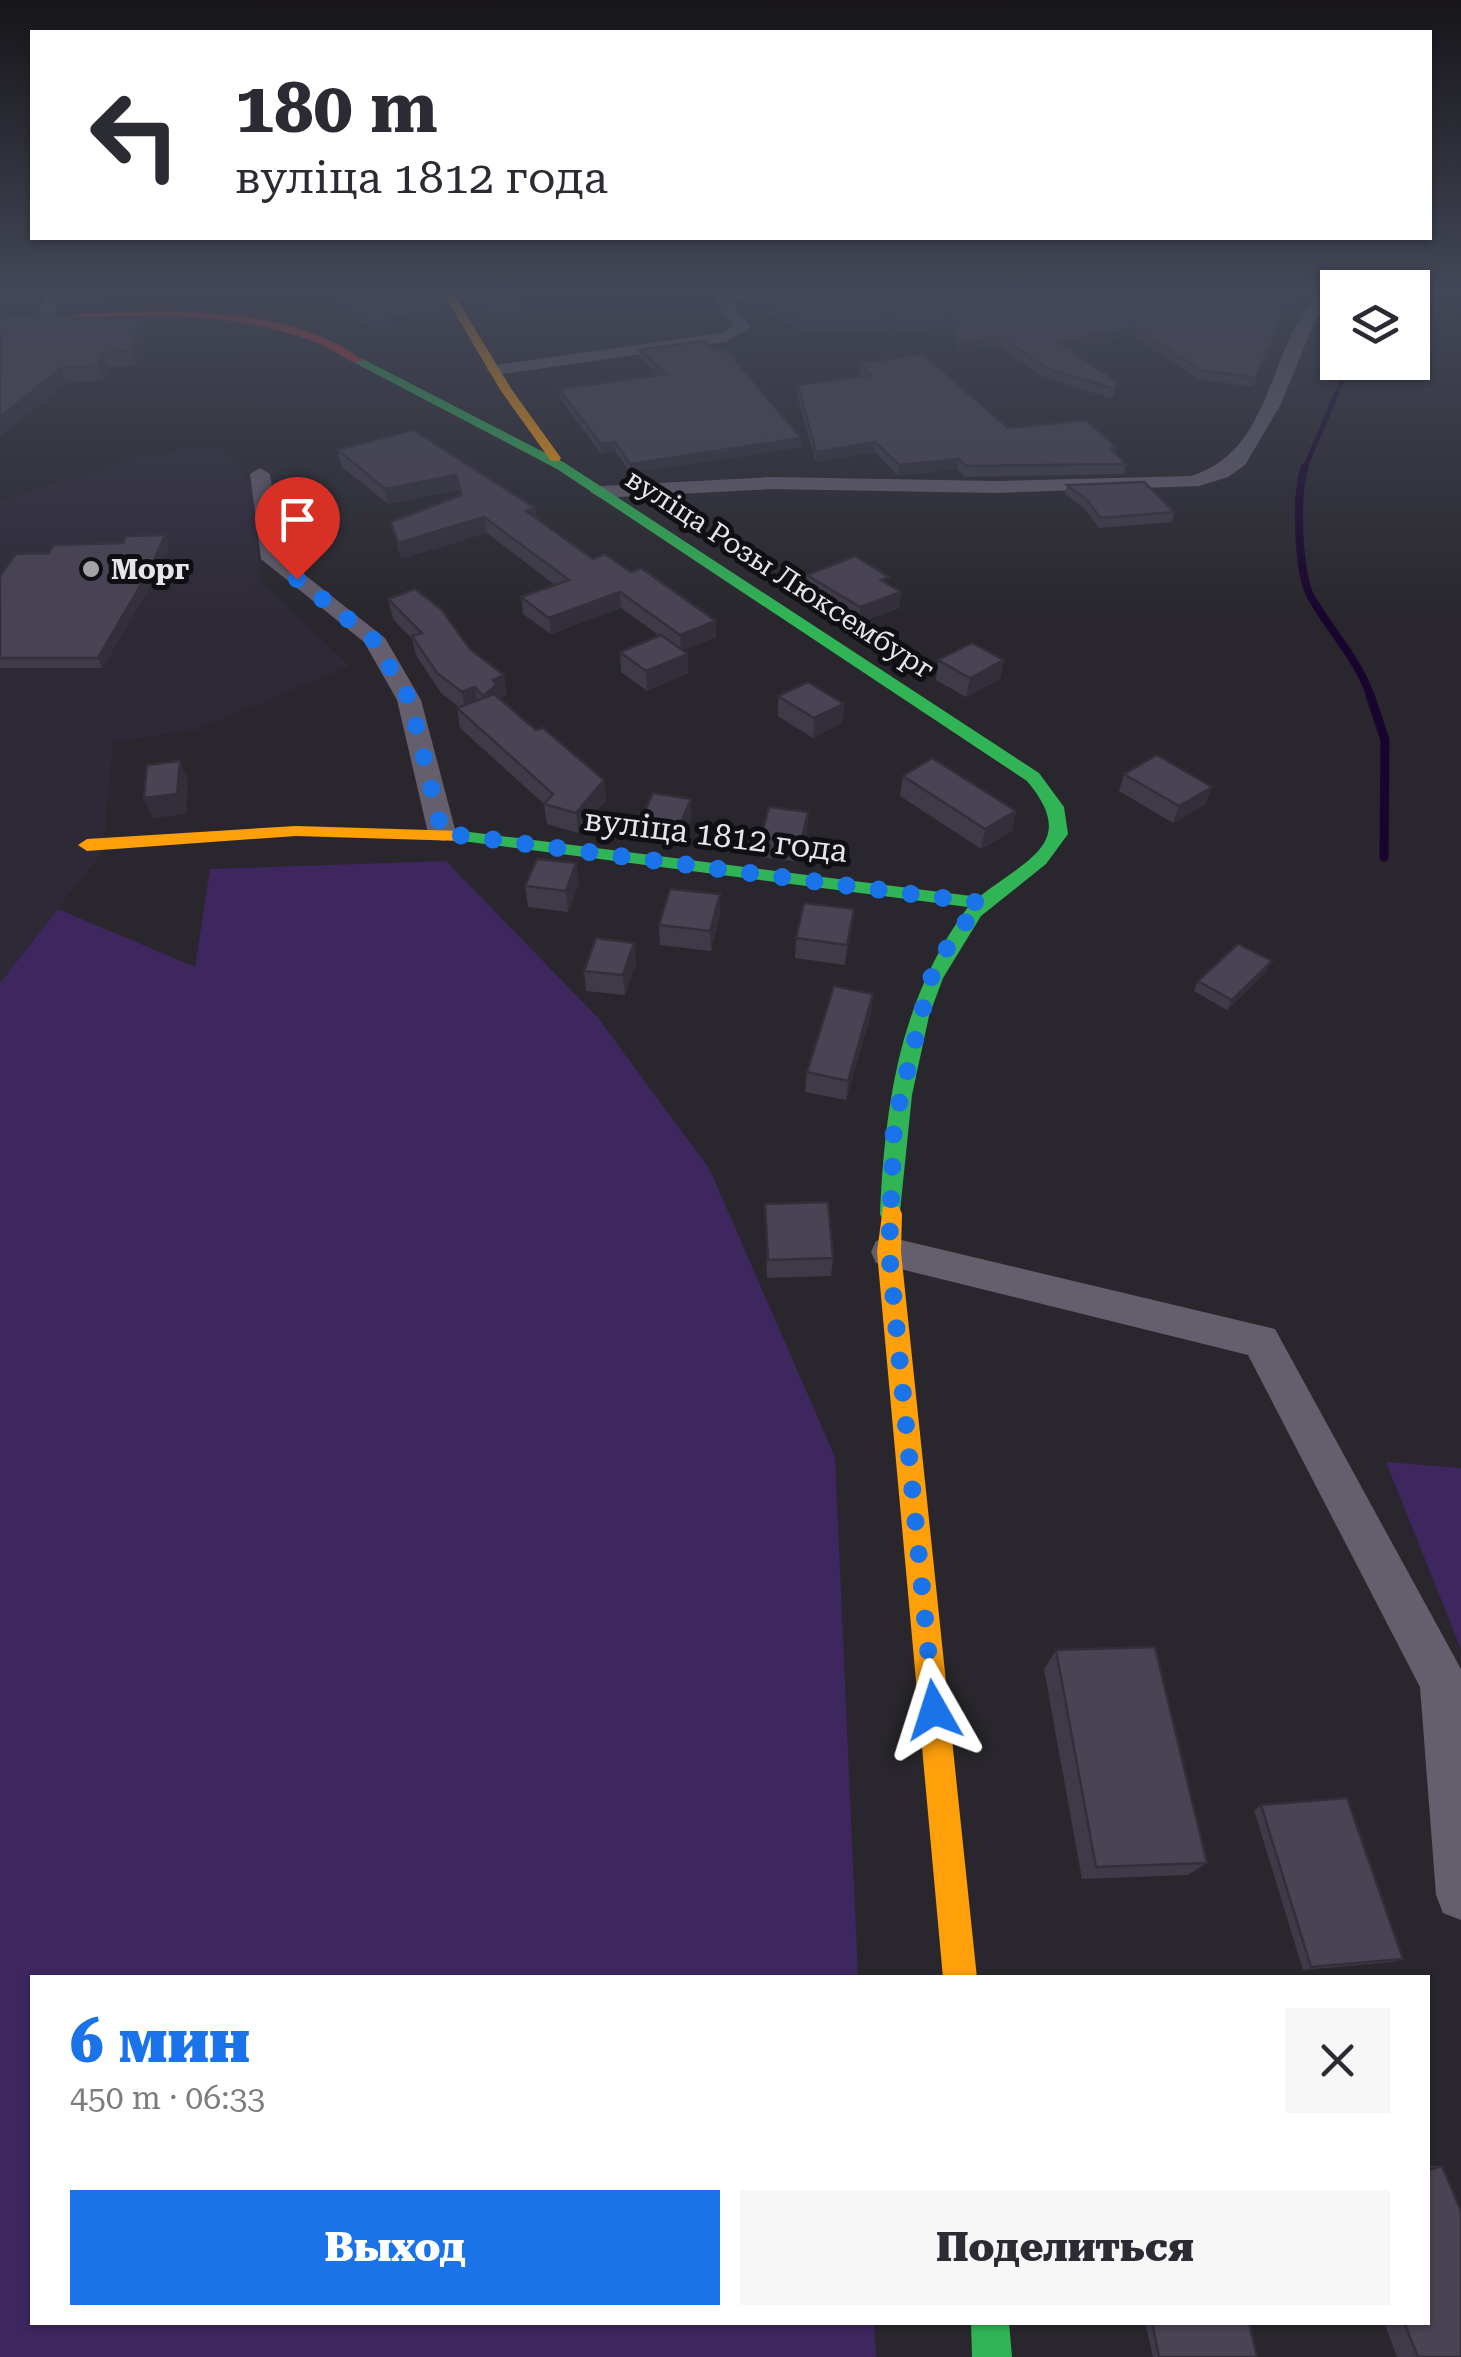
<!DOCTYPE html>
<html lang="ru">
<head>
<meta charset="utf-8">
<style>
  body { margin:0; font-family:"Roboto Serif",serif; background:#f7f7f7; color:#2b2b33; height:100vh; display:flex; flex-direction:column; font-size:38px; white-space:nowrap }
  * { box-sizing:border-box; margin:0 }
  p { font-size:32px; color:#7c7c81 }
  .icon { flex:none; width:55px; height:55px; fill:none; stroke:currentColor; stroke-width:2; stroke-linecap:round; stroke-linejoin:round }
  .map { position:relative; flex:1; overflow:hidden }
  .sheet { position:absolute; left:30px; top:1975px; width:1400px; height:350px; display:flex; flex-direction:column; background:#fff; border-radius:0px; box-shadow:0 2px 8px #0004 }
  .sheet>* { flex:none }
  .top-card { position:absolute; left:30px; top:30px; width:1402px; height:210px; border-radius:0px; box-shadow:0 2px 8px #0004; background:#fff; color:#2b2b33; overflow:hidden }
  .tools { position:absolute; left:1320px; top:270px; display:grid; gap:20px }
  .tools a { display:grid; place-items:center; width:110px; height:110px; border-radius:0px; background:#fff; box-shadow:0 2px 8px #0004; font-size:50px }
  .pin { position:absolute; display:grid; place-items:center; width:85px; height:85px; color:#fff; margin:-102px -42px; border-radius:50% 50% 50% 0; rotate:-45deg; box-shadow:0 0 10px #0007 }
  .pin .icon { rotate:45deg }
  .me { position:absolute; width:110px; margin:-55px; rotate:354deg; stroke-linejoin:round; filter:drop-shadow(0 0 8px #0008) }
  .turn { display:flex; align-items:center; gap:35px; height:210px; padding:0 40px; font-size:45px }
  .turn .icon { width:130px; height:130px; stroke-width:2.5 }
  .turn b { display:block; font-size:70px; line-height:85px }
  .round { display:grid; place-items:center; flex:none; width:105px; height:105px; border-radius:0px; background:#f7f7f7 }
  .headline { display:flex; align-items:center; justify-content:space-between; height:170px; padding:0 40px }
  h1 { font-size:60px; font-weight:800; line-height:75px; color:#1a73e8 }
  .action { display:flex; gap:20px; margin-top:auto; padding:20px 40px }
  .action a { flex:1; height:115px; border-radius:0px; background:#1a73e8; color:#fff; font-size:40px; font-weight:800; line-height:115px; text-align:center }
  .action a+a { background:#f7f7f7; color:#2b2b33 }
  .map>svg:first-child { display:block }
  .built { fill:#2e2937 }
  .green { fill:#3e265f }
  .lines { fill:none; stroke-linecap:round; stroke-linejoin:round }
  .stream-far2 { stroke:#19042e; stroke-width:5 }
  .stream-far1 { stroke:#19042e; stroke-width:8 }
  .stream { stroke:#19042e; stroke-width:9 }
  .street { fill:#645e6d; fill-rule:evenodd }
  .fast { fill:#30b455; fill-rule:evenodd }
  .slow { fill:#ff9f0a; fill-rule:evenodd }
  .jam { fill:#e5322d; fill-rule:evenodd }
  .wall { fill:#3f3a47 }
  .shaded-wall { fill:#332f3a }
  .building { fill:#494353; stroke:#332f3a; stroke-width:2.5 }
  .route { stroke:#1a73e8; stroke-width:18; stroke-dasharray:0 32.4 }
  .poi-dot { fill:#a4a2a9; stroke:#100f13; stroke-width:4 }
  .labels { text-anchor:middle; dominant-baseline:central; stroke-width:10; stroke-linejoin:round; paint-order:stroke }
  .far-poi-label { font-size:28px; font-weight:bold; fill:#e7e5ec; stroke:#100f13; text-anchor:start }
  .far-street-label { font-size:28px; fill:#e7e5ec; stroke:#100f13 }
  .street-label { font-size:32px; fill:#e7e5ec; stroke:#100f13 }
</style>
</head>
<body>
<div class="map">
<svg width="1461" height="2357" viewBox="0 0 1461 2357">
  <rect width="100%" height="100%" fill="#29272d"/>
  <!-- built -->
  <path class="built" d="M 225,449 L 253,487 L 260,581 L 350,666 L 195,730 L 113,742 L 103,851 L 0,983 L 0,501 L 151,453 Z"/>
  <!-- green -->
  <g class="green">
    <path d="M 446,861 L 599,1019 L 710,1170 L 835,1457 L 858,1977 L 32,1978 L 32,2322 L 874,2322 L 876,2357 L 0,2357 L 0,983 L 58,909 L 195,967 L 210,869 Z"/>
    <path d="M 1386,1462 L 1461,1468 L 1461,1649 Z"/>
  </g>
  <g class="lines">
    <!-- stream-far2 -->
    <path class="stream-far2" d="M 1304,470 L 1350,362"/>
    <!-- stream-far1 -->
    <path class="stream-far1" d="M 1305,467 C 1295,492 1298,575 1311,597 C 1331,632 1358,659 1371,697"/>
    <!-- stream -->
    <path class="stream" d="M 1370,695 L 1385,740 L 1384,857"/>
    <!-- street -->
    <g class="street">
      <path d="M 49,288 L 64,288 L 52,317 L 44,322 L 36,317 Z"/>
      <path d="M 776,288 L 817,288 L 809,293 L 732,302 L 750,327 L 726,342 L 495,375 L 486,370 L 495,365 L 721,333 L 733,326 L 714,299 L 716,296 Z"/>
      <path d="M 1327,288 L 1338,288 L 1338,295 L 1316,318 L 1281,404 L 1245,465 L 1228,477 L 1199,486 L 996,493 L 772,489 L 600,498 L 590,492 L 600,486 L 772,477 L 996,481 L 1191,476 C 1263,454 1267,374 1301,316 C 1307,306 1318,297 1327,288 Z"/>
      <path d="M 260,468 L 270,474 L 282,557 L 385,638 L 421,700 L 456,833 L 452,839 L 442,841 L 428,833 L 397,700 L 364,642 L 261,559 L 250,474 Z"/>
      <path d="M 889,1237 L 1275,1329 L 1461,1669 L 1461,1920 L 1443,1913 L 1436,1895 L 1420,1687 L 1248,1355 L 876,1263 L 871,1252 L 876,1241 Z"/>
    </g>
    <!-- fast -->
    <g class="fast">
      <path d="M 355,359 L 363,359 L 565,463 L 1039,773 L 1064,807 L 1068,834 L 1046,864 L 981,916 L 943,978 L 929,1016 L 912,1095 L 899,1221 L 883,1221 L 880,1214 C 885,1103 900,998 968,907 L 462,841 L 453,836 L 462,831 L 979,897 C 1026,859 1080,844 1027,781 L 557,469 L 355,363 Z"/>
      <path d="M 971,2322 L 1009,2322 L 1012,2357 L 972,2357 Z"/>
    </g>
    <!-- slow -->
    <g class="slow">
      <path d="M 440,288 L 450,288 L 512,390 L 561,458 L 559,461 L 551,461 L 501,391 Z"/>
      <path d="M 296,826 L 462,831 L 471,836 L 462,841 L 296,836 L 87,851 L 78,845 L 87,839 Z"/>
      <path d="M 891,1205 L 899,1207 L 902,1214 L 901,1252 L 977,1978 L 943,1978 L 877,1252 L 883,1207 Z"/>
    </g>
    <!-- jam -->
    <path class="jam" d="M 156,311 C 226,313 307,317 364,361 L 355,363 C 339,355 324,344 307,339 C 209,304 101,318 0,323 L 0,317 Z"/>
  </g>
  <!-- wall -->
  <g class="wall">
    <path d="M 47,288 L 36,308 L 1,309 L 0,296 Z"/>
    <path d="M 326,288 L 433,288 L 446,311 L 448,319 L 376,329 L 367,325 L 327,292 Z"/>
    <path d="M 460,288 L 512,288 L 528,310 L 529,318 L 495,322 L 489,313 L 477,315 Z"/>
    <path d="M 810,288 L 1301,288 L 1287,309 L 1253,387 L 1198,379 L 1133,336 L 1068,349 L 1118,382 L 1112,399 L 1044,377 L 998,346 L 956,352 L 954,328 L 897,330 L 885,326 L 885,330 L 805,332 L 753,306 L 753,297 Z"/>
    <path d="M 0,316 L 74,318 L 145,332 L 136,365 L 108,367 L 103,380 L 67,383 L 0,437 Z"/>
    <path d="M 639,350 L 801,447 L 631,473 L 615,451 L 601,454 L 560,398 L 559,389 L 659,375 L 640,358 Z"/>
    <path d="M 860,363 L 1008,428 L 1116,447 L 1115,453 L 1126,464 L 1124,474 L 964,477 L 957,469 L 898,476 L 875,452 L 816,462 L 797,395 L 798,385 L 863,376 L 859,373 Z"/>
    <path d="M 413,430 L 535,508 L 536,518 L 593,559 L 631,572 L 716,621 L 716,637 L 683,650 L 688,673 L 647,691 L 621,672 L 620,652 L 660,636 L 621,608 L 551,634 L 523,614 L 521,597 L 555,585 L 487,533 L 401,559 L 391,522 L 461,496 L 459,490 L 388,504 L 341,466 L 338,450 Z"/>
    <path d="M 1067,485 L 1174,512 L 1172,522 L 1099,528 L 1084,508 L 1065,494 Z"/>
    <path d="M 165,535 L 169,544 L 153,581 L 102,668 L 0,668 L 0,576 L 123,543 Z"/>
    <path d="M 807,575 L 888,585 L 899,608 L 859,623 L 806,590 Z"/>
    <path d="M 388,599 L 470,649 L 507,695 L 499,698 L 536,730 L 604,780 L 606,800 L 578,833 L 547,824 L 544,804 L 460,728 L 457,708 L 459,707 L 441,693 L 416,655 L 412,639 L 393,619 Z"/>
    <path d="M 938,660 L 1004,660 L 1000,679 L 966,697 L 936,680 Z"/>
    <path d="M 778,696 L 844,704 L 842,723 L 813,738 L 778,716 Z"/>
    <path d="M 1124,774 L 1206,804 L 1173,823 L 1119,791 Z"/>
    <path d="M 903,776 L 1016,811 L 1012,831 L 981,849 L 900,796 Z"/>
    <path d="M 691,799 L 691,819 L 679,847 L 642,842 L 640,822 Z"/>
    <path d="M 808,812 L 807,832 L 800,862 L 760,857 L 761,837 Z"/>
    <path d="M 576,863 L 579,883 L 568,912 L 528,907 L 525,886 Z"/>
    <path d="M 854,909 L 845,965 L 795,958 L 796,938 Z"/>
    <path d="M 720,914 L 711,951 L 660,945 L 659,925 Z"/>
    <path d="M 634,943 L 636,963 L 625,995 L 586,991 L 584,971 Z"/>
    <path d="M 1267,971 L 1227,1010 L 1194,991 L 1198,981 Z"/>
    <path d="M 873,994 L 871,1013 L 846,1100 L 805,1092 L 807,1072 Z"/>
    <path d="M 765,1204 L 833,1258 L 831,1276 L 767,1278 Z"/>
    <path d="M 1056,1650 L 1207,1863 L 1188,1875 L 1082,1879 L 1044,1669 Z"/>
    <path d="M 1261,1805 L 1403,1959 L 1393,1962 L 1303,1970 L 1254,1810 Z"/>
    <path d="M 1428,2166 L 1442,2166 L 1461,2357 L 1397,2357 L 1384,2322 L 1428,2322 Z"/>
    <path d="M 1145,2322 L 1249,2322 L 1257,2357 L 1153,2357 Z"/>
  </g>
  <!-- shaded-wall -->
  <g class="shaded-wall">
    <path d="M 39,288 L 47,288 L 36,308 L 33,299 Z"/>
    <path d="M 137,288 L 199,288 L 60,307 L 57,299 Z"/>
    <path d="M 1298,288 L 1301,288 L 1287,309 L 1253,387 L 1289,300 Z"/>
    <path d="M 488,305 L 489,313 L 477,315 L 476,306 Z"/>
    <path d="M 528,310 L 529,318 L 495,322 L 494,314 Z"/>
    <path d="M 446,311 L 448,319 L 376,329 L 374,321 Z"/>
    <path d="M 140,318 L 145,332 L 136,365 L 131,351 Z"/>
    <path d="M 1135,327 L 1133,336 L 1056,352 L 1058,342 Z"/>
    <path d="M 1000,336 L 998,346 L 956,352 L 957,343 Z"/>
    <path d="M 103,353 L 108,367 L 103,380 L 98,366 Z"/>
    <path d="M 61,368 L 67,383 L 0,437 L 0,417 Z"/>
    <path d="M 801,438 L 801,447 L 631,473 L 630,464 Z"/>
    <path d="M 615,442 L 615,451 L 601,454 L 601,444 Z"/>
    <path d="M 875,442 L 875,452 L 816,462 L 816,452 Z"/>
    <path d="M 959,459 L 957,469 L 898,476 L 899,465 Z"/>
    <path d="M 456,475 L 459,490 L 388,504 L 385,489 Z"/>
    <path d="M 535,508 L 537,523 L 526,511 Z"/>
    <path d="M 484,517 L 487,533 L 401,559 L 398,543 Z"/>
    <path d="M 165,535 L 169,544 L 153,581 L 102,668 L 98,658 Z"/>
    <path d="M 620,592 L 621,608 L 551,634 L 549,618 Z"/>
    <path d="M 901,592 L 899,608 L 859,623 L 860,607 Z"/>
    <path d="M 716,621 L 716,637 L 681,651 L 680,635 Z"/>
    <path d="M 688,654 L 688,673 L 647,691 L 646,671 Z"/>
    <path d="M 1004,660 L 1000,679 L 966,697 L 970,678 Z"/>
    <path d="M 504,675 L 507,695 L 498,698 L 486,716 L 483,696 L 493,680 Z"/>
    <path d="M 475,687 L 478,707 L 465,712 L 462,692 Z"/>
    <path d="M 844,704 L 842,723 L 813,738 L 814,718 Z"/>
    <path d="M 180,761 L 188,781 L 186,814 L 152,818 L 144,798 Z"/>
    <path d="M 604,780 L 606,800 L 578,833 L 576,813 Z"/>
    <path d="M 1212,787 L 1206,804 L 1173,823 L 1179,806 Z"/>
    <path d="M 691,799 L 691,819 L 679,847 L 679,827 Z"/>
    <path d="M 1016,811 L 1012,831 L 981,849 L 985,829 Z"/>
    <path d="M 808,812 L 807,832 L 800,862 L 801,842 Z"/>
    <path d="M 576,863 L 579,883 L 568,912 L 566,891 Z"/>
    <path d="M 720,894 L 720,914 L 711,951 L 710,931 Z"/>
    <path d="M 854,909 L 852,930 L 845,965 L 847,945 Z"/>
    <path d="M 634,943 L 636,963 L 625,995 L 623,975 Z"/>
    <path d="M 1272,961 L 1267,971 L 1227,1010 L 1232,1000 Z"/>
    <path d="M 873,994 L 871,1013 L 846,1100 L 848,1081 Z"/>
  </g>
  <!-- building -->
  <g class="building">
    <path d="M 4,288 L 39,288 L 33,299 L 0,301 L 0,296 Z"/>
    <path d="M 61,288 L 137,288 L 57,299 Z"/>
    <path d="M 330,288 L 433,288 L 446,311 L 374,321 L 365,316 Z"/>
    <path d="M 464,288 L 512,288 L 528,310 L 494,314 L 488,305 L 476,306 Z"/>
    <path d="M 810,288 L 1298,288 L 1289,300 L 1256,378 L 1200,370 L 1135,327 L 1058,342 L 1118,382 L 1114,389 L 1046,368 L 1000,336 L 957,343 L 955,319 L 898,320 L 878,314 L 886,321 L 805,323 L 753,297 Z"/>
    <path d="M 73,314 L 73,318 L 140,318 L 131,351 L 103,353 L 98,366 L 61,368 L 0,417 L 0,316 Z"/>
    <path d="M 703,341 L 713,350 L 726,349 L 801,438 L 630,464 L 615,442 L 601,444 L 559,389 L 667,374 L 639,350 Z"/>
    <path d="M 923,354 L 1008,428 L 1086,420 L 1116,447 L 1110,448 L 1126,464 L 966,466 L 959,459 L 899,465 L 875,442 L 816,452 L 798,385 L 871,375 L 860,363 Z"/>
    <path d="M 413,430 L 535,508 L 526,511 L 593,559 L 605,554 L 631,572 L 641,568 L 716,621 L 680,635 L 620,592 L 549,618 L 521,597 L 569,580 L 484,517 L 398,543 L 391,522 L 462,495 L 456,475 L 385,489 L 338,450 Z"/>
    <path d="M 1144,482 L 1174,512 L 1101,518 L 1086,499 L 1067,485 Z"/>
    <path d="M 165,535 L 149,571 L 98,658 L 0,658 L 0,576 L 16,554 L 49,553 L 53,545 L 123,543 L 126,536 Z"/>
    <path d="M 855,556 L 889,577 L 881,580 L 901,592 L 860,607 L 807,575 Z"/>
    <path d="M 415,589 L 441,609 L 470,649 L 504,675 L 493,680 L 496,685 L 483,696 L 475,687 L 462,692 L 437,673 L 412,636 L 422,633 L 388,599 Z"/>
    <path d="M 661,635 L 688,654 L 646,671 L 620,652 Z"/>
    <path d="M 972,643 L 1004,660 L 970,678 L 938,660 Z"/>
    <path d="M 808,682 L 844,704 L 814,718 L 778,696 Z"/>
    <path d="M 494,694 L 536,730 L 543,728 L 604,780 L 576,813 L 544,804 L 553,794 L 457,708 Z"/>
    <path d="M 1157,755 L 1212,787 L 1179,806 L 1124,774 Z"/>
    <path d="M 932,758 L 1016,811 L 985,829 L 903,776 Z"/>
    <path d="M 180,761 L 177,794 L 144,798 L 147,765 Z"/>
    <path d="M 653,793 L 691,799 L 679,827 L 640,822 Z"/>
    <path d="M 769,807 L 808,812 L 801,842 L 761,837 Z"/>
    <path d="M 537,859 L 576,863 L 566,891 L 525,886 Z"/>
    <path d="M 670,889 L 720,894 L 710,931 L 659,925 Z"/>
    <path d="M 804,903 L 854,909 L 847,945 L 796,938 Z"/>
    <path d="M 596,938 L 634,943 L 623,975 L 584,971 Z"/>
    <path d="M 1238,944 L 1272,961 L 1232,1000 L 1198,981 Z"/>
    <path d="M 834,986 L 873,994 L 848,1081 L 807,1072 Z"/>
    <path d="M 828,1202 L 833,1258 L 768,1260 L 765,1204 Z"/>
    <path d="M 1155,1647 L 1207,1863 L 1096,1867 L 1056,1650 Z"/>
    <path d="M 1347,1798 L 1403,1959 L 1311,1967 L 1261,1805 Z"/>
    <path d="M 1442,2166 L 1461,2211 L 1461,2357 L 1418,2357 L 1404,2322 L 1428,2322 L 1428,2170 Z"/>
    <path d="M 1152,2322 L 1249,2322 L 1257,2357 L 1159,2357 Z"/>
  </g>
  <!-- sky -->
  <linearGradient id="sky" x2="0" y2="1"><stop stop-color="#171519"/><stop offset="0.47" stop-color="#434757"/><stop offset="1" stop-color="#434757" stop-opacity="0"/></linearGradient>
  <rect width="1461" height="618" fill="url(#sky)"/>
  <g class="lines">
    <!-- route -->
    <path class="route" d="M 297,579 L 372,638 L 410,700 L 442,833 L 982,903 L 953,937 L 930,980 L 894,1125 L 889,1252 L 934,1710"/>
  </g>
  <!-- markers -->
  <circle class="poi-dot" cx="91" cy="569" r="10"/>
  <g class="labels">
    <!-- far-poi labels -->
    <g class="far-poi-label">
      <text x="111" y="569">Морг</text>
    </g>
    <!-- far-street labels -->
    <g class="far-street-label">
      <text transform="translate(780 574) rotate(33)">вуліца Розы Люксембург</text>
    </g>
    <!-- street labels -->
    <g class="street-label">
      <text transform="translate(716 835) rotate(7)">вуліца 1812 года</text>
    </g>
  </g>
</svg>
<div class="tools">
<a><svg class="icon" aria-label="layers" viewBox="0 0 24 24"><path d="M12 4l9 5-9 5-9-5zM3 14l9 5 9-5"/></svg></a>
</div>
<div class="pin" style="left:297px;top:579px;background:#d93025"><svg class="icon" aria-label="arrive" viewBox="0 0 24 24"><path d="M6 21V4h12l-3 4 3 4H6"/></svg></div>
<svg class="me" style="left:934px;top:1710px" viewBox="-20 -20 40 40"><path d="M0-17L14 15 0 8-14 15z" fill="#1a73e8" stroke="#fff" stroke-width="4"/></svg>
<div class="top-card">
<div class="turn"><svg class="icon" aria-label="left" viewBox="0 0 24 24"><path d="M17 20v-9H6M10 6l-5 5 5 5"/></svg><div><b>180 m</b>вуліца 1812 года</div></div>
</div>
<section class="sheet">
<div class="headline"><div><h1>6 мин</h1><p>450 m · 06:33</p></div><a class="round"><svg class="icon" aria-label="close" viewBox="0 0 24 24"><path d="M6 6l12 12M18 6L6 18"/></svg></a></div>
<div class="action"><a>Выход</a><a>Поделиться</a></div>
</section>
</div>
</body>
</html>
